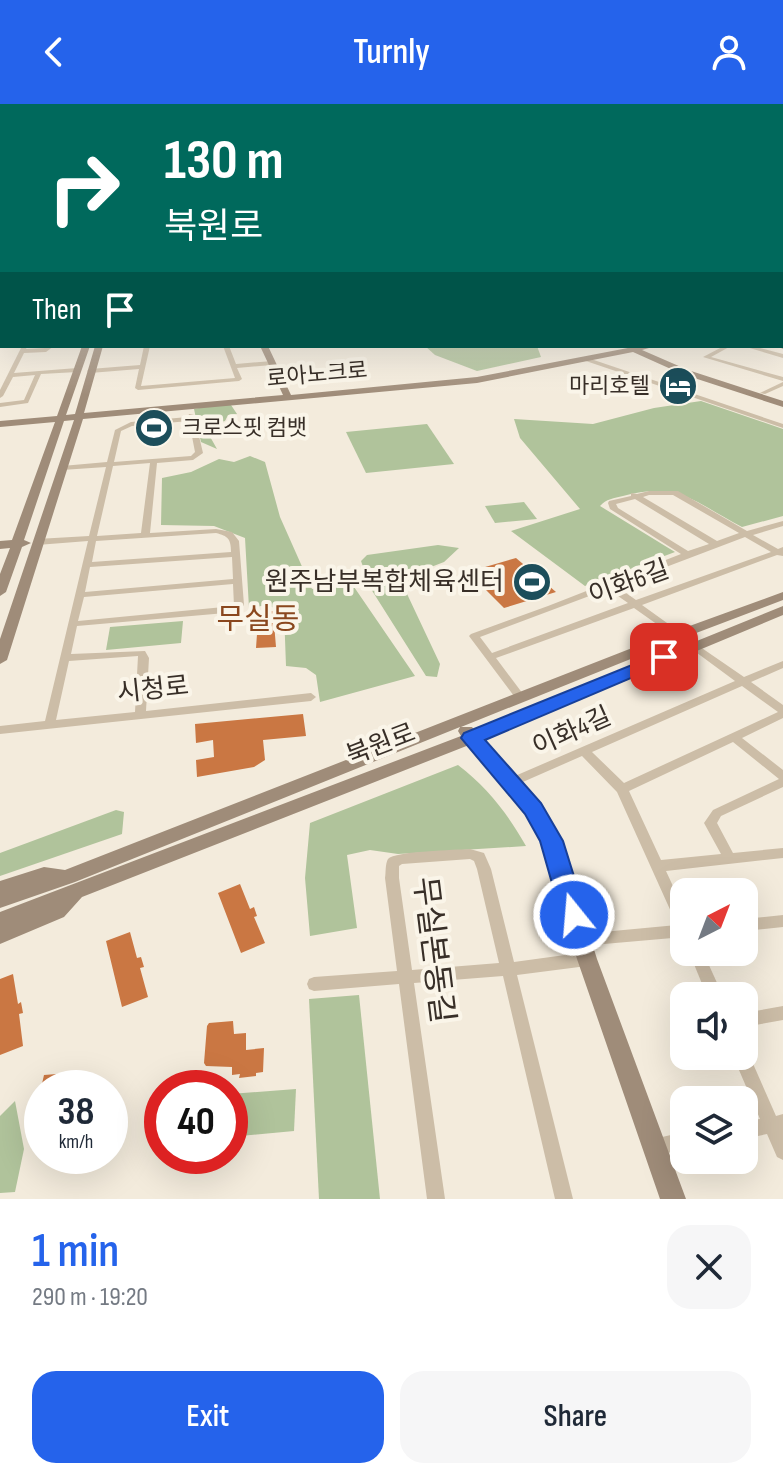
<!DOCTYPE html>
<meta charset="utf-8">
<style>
:root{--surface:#fff;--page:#f6f6f7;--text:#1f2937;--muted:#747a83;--accent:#2563eb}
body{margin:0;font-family:"Sofia Sans Condensed","Noto Sans KR",sans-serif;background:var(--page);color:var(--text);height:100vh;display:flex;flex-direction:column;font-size:30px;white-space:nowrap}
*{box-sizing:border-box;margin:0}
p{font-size:26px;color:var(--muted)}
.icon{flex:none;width:44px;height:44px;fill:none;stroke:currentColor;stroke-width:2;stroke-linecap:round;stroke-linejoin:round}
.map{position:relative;height:1095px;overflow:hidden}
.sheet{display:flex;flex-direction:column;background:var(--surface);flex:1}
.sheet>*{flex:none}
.guide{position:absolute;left:0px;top:0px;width:784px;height:244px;box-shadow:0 8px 32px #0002;background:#00695c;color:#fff;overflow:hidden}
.needle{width:52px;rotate:42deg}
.fabs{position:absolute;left:670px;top:774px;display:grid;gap:16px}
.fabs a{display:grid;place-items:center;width:88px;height:88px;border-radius:16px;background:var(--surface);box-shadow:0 8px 32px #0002;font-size:40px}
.speed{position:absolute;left:24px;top:966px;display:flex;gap:16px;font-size:40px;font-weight:700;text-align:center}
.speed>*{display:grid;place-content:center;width:104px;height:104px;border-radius:50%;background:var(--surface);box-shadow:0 8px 32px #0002;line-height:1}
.speed small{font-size:20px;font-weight:400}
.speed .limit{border:12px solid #d22;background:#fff;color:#111}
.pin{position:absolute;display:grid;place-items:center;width:68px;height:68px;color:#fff;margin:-34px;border-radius:16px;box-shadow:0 4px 12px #0006}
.me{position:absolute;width:88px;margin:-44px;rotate:343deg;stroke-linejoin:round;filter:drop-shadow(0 0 6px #0008)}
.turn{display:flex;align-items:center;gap:28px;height:168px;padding:0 32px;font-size:36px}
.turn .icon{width:104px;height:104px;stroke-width:2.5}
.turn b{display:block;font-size:56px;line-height:68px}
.then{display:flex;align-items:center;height:76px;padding:0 32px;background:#0003;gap:16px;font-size:30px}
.round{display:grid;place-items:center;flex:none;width:84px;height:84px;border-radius:24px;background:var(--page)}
.headline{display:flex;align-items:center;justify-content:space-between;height:136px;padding:0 32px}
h1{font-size:48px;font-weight:600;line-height:60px;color:var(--accent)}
.primary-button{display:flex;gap:16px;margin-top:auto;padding:16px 32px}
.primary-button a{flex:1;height:92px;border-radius:24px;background:var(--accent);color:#fff;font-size:32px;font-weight:600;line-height:92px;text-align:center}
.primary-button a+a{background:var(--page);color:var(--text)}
header{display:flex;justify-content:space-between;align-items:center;height:104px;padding:0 32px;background:var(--accent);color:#fff;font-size:36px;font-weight:600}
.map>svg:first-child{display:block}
.green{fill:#b0c39b}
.building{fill:#ca7743}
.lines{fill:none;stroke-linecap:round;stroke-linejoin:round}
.street{fill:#ccbda7;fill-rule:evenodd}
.secondary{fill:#9f8c79;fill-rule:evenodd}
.route{fill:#2563eb;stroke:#184099;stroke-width:2}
.labels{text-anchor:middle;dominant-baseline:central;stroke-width:8;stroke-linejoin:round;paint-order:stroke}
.far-street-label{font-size:22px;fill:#382f28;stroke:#faf5e9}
.far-poi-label{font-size:22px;fill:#382f28;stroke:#faf5e9;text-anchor:end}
.poi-label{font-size:26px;fill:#382f28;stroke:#faf5e9;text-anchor:end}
.street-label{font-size:26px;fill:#382f28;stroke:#faf5e9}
.quarter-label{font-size:30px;fill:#8a471e;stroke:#faf5e9}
.near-street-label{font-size:32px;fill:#382f28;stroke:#faf5e9}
</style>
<header><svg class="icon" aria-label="back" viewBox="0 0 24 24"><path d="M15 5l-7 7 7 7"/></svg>Turnly<svg class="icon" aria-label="person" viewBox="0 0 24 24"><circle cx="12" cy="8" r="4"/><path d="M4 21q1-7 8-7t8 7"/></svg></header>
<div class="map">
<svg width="783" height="1095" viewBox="0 0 783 1095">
<rect width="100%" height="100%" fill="#f3ebdc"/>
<!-- green -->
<g class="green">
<polygon points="425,242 537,242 541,253 477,267 435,251"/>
<path d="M701,297L783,325V412L742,423C696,399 678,377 623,392C614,394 606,395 600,402L675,448L585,482L511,427L580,405L520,334L514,315L593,320L654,304Z"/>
<polygon points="229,298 237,310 228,311 225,317 204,322 217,345 201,338 194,305"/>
<polygon points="427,320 454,360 366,369 346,328"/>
<polygon points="250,352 265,358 280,413 312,485 352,480 415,572 320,598 316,571 306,564 286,562 284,508 267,501 249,504 245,434 214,422 161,421 162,374 191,368 219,355 234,358"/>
<polygon points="524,398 537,415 495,419 485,402"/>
<polygon points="438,441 459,444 444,458 400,475 440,560 437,573 426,572 371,485 361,457 367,451"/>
<polygon points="183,517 181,539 106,546 110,523"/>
<path d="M458,661C488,684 507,709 526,742L398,750L370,746L347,751L357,824L310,832L305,774L310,719Z"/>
<polygon points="116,706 124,708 122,730 0,772 0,749"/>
<polygon points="359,891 380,1095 319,1095 309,895"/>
<polygon points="296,985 294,1027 230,1033 230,990"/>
<polygon points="15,997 24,1045 15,1088 0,1089 0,1012"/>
</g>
<!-- building -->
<g class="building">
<polygon points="516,454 556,488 504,504 468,468"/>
<polygon points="273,507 276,543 256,544 258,516 251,516 250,508"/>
<polygon points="303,610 306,632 263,636 265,656 254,663 197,673 196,656 214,653 213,636 196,639 195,620"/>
<polygon points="240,780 250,805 254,803 257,812 254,813 265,839 241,849 218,789"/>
<polygon points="130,828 137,854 141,853 144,863 140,864 148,893 122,903 106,837"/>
<polygon points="13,870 18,900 21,898 23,909 19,910 23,942 0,951 0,875"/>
<polygon points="233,917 234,930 246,929 246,946 264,944 263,968 256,969 256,972 239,974 240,970 232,971 232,963 206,962 204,959 207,922 209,919"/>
<polygon points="70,969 67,984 41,984 44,971"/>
</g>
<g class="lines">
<!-- street -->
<g class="street">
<rect x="782" y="155" width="1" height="2"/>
<rect x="782" y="168" width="1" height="2"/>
<polygon points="783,218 783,222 782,223 782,219"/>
<rect x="782" y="228" width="1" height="4"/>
<polygon points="22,242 28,242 26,245 45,244 48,242 54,242 46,248 24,249 14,269 77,264 80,266 77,268 41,270 28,299 0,303 0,299 24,296 35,271 13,273 3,292 0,294 0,286"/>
<polygon points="144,242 150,242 141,282 235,274 223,242 229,242 236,260 272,257 275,259 272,261 237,264 242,275 239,277 138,286 135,284 139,265 90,269 87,267 90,265 140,261"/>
<polygon points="724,242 731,242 711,253 783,273 783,277 703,253"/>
<polygon points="743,242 752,242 783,250 783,254"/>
<polygon points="585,253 783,320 783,324 583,256 582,255"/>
<polygon points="783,278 783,282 765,290 760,289"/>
<path d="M189,310L194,311L203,349L193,356L157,359L150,429L216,425L232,428L239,437L244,501L240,507L237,508L77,522L71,550L145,547L149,554L146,607L311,589L316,593L311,597L0,630V622L45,617L88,437L37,441L33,438L37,435L89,432L106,363L62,366L58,364L62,362L107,358L115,326L131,318L188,313ZM189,317L195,348L191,352L114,358L121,327L132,322ZM150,359L141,429L97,432L113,362ZM216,429C228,432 231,435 231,448L92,458L96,437ZM232,453L233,475L85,488L90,463ZM233,480L234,502L78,517L84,493ZM138,552L135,608L56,616L69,557Z"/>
<path d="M649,387H678L747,427L783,417V422L753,431L778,445L783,443V452L777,451L642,501L681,529L683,531L681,533H675L634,504L496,554L526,594L521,598L517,596L469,532L471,530L548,502L681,450L610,405L608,399L609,397L631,392V389L637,390ZM649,391H673L739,429L717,437L643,393ZM635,395L709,440L688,447L618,404L616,400ZM745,433L771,448L636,496L616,482ZM608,485L628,499L492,549L480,533Z"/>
<path d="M693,538L744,573L783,557V564L751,578L783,601V614L742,634L783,666V683L721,712L717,719L733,749L783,744V754L666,767L684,806V833L581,842L576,840L574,836L576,832L581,830L677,821L617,688L582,652L516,681L512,682L508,681L506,678L508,675L735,577L689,543L688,541L689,539ZM742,582L778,608L624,679L592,648ZM733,638L779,675L713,706L704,719L721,750L661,756L629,687Z"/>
<path d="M470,745L484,749L491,765L514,858L587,848L592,850L594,855L592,860L587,862L517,871L573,1095H555L503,872L414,879L445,1095H427L399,880L314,887L309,885L307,880L309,875L314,873L397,867L385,774C386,769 385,760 388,755C395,747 456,746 470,745ZM470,755L474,757L477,765L499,859L412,866L399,774V762L402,760Z"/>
<polygon points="783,811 783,823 744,827 744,815"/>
<polygon points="689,848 703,848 723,892 707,892"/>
<polygon points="783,902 783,916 744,923 744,909"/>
<polygon points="744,945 747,946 776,1012 783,1010 783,1056 777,1053 767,1030 744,1035 744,1017 760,1015 733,952 744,952"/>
<polygon points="684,1028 684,1046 655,1051 649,1048 646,1042 649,1036"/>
</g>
<!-- secondary -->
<g class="secondary">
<rect x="782" y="144" width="1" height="4"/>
<rect x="782" y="184" width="1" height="4"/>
<rect x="782" y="195" width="1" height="4"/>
<rect x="0" y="216" width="2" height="4"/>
<polygon points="782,240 783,240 783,245 777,242 782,242"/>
<polygon points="82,242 90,242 66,311 75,310 95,242 103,242 84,309 283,291 260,242 268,242 291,291 477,273 633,243 656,242 642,246 688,266 783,297 783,303 682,270 633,248 477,279 83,315 7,556 0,560 0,535 74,316 64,317 24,436 31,439 22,443 6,488 0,492 0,470 10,444 0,445 0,437 12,436 55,318 0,323 0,317 57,312"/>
<polygon points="783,488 783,496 683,534 461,623 472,623 475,627 783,502 783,511 483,636 539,700 560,737 597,855 686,1095 660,1095 577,855 542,737 527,710 469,641 82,793 64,813 0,840 0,808 461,632 458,627 460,623 75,778 0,804 0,777 44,763 65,766 673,528"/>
</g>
</g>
<!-- sky -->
<linearGradient id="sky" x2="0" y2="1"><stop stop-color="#7cafd2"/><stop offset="0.47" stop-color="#faf6ef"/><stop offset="1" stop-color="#faf6ef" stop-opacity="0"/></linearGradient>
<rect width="783" height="291" fill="url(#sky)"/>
<!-- route -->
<polygon class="route" points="664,548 671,549 674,553 671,557 485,636 541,699 563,737 586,811 583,819 574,822 565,819 561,811 540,737 525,710 461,634 464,629"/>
<!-- icons -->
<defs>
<symbol id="hotel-disc" viewBox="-11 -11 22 22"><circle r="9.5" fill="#1c4e5b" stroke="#faf5e9"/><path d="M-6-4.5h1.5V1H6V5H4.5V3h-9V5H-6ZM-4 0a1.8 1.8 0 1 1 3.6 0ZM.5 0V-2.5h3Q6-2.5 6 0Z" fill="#fff"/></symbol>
<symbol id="stadium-disc" viewBox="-11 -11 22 22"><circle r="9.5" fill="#1c4e5b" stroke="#faf5e9"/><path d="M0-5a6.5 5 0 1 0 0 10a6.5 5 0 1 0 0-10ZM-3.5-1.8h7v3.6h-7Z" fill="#fff"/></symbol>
</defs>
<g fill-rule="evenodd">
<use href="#hotel-disc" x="656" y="260" width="44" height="44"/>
<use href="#stadium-disc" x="132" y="302" width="44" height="44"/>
<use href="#stadium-disc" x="510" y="456" width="44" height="44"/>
</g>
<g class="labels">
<!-- far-street labels -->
<g class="far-street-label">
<text transform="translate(317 271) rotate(-5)">로아노크로</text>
</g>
<!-- far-poi labels -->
<g class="far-poi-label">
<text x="650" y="282">마리호텔</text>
<text x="182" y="324" text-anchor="start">크로스핏 컴뱃</text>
</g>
<!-- poi labels -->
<g class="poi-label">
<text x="504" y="478">원주남부복합체육센터</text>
</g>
<!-- street labels -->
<g class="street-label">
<text transform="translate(629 479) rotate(-20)">이화6길</text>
<text transform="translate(153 586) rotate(-6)">시청로</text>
<text transform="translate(572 628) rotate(-24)">이화4길</text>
<text transform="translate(381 641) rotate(-21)">북원로</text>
</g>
<!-- quarter labels -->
<g class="quarter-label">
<text x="258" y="516">무실동</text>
</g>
<!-- near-street labels -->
<g class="near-street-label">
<text transform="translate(433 846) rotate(83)">무실본동길</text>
</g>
</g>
</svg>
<div class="fabs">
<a><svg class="needle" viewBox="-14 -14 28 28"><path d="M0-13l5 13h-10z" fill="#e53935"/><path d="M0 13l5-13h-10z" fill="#747a83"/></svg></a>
<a><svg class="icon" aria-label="sound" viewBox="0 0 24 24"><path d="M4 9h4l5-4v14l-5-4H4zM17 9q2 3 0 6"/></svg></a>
<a><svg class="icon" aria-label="layers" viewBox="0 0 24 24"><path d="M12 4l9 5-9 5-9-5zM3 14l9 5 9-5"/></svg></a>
</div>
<div class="speed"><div>38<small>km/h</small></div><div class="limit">40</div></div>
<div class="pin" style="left:664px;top:553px;background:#d93025"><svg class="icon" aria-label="arrive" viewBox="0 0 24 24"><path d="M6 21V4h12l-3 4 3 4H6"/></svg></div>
<svg class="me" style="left:574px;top:811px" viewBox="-20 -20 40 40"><circle r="17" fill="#2563eb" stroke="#fff" stroke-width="3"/><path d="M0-11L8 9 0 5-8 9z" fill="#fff"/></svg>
<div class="guide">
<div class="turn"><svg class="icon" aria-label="right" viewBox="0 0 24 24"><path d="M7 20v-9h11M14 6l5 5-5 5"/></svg><div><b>130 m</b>북원로</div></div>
<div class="then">Then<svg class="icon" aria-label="arrive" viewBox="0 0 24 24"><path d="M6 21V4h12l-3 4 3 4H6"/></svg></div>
</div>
</div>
<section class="sheet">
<div class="headline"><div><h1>1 min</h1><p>290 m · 19:20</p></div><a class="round"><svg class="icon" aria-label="close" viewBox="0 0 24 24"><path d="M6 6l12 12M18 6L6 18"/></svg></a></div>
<div class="primary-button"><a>Exit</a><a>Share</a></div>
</section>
